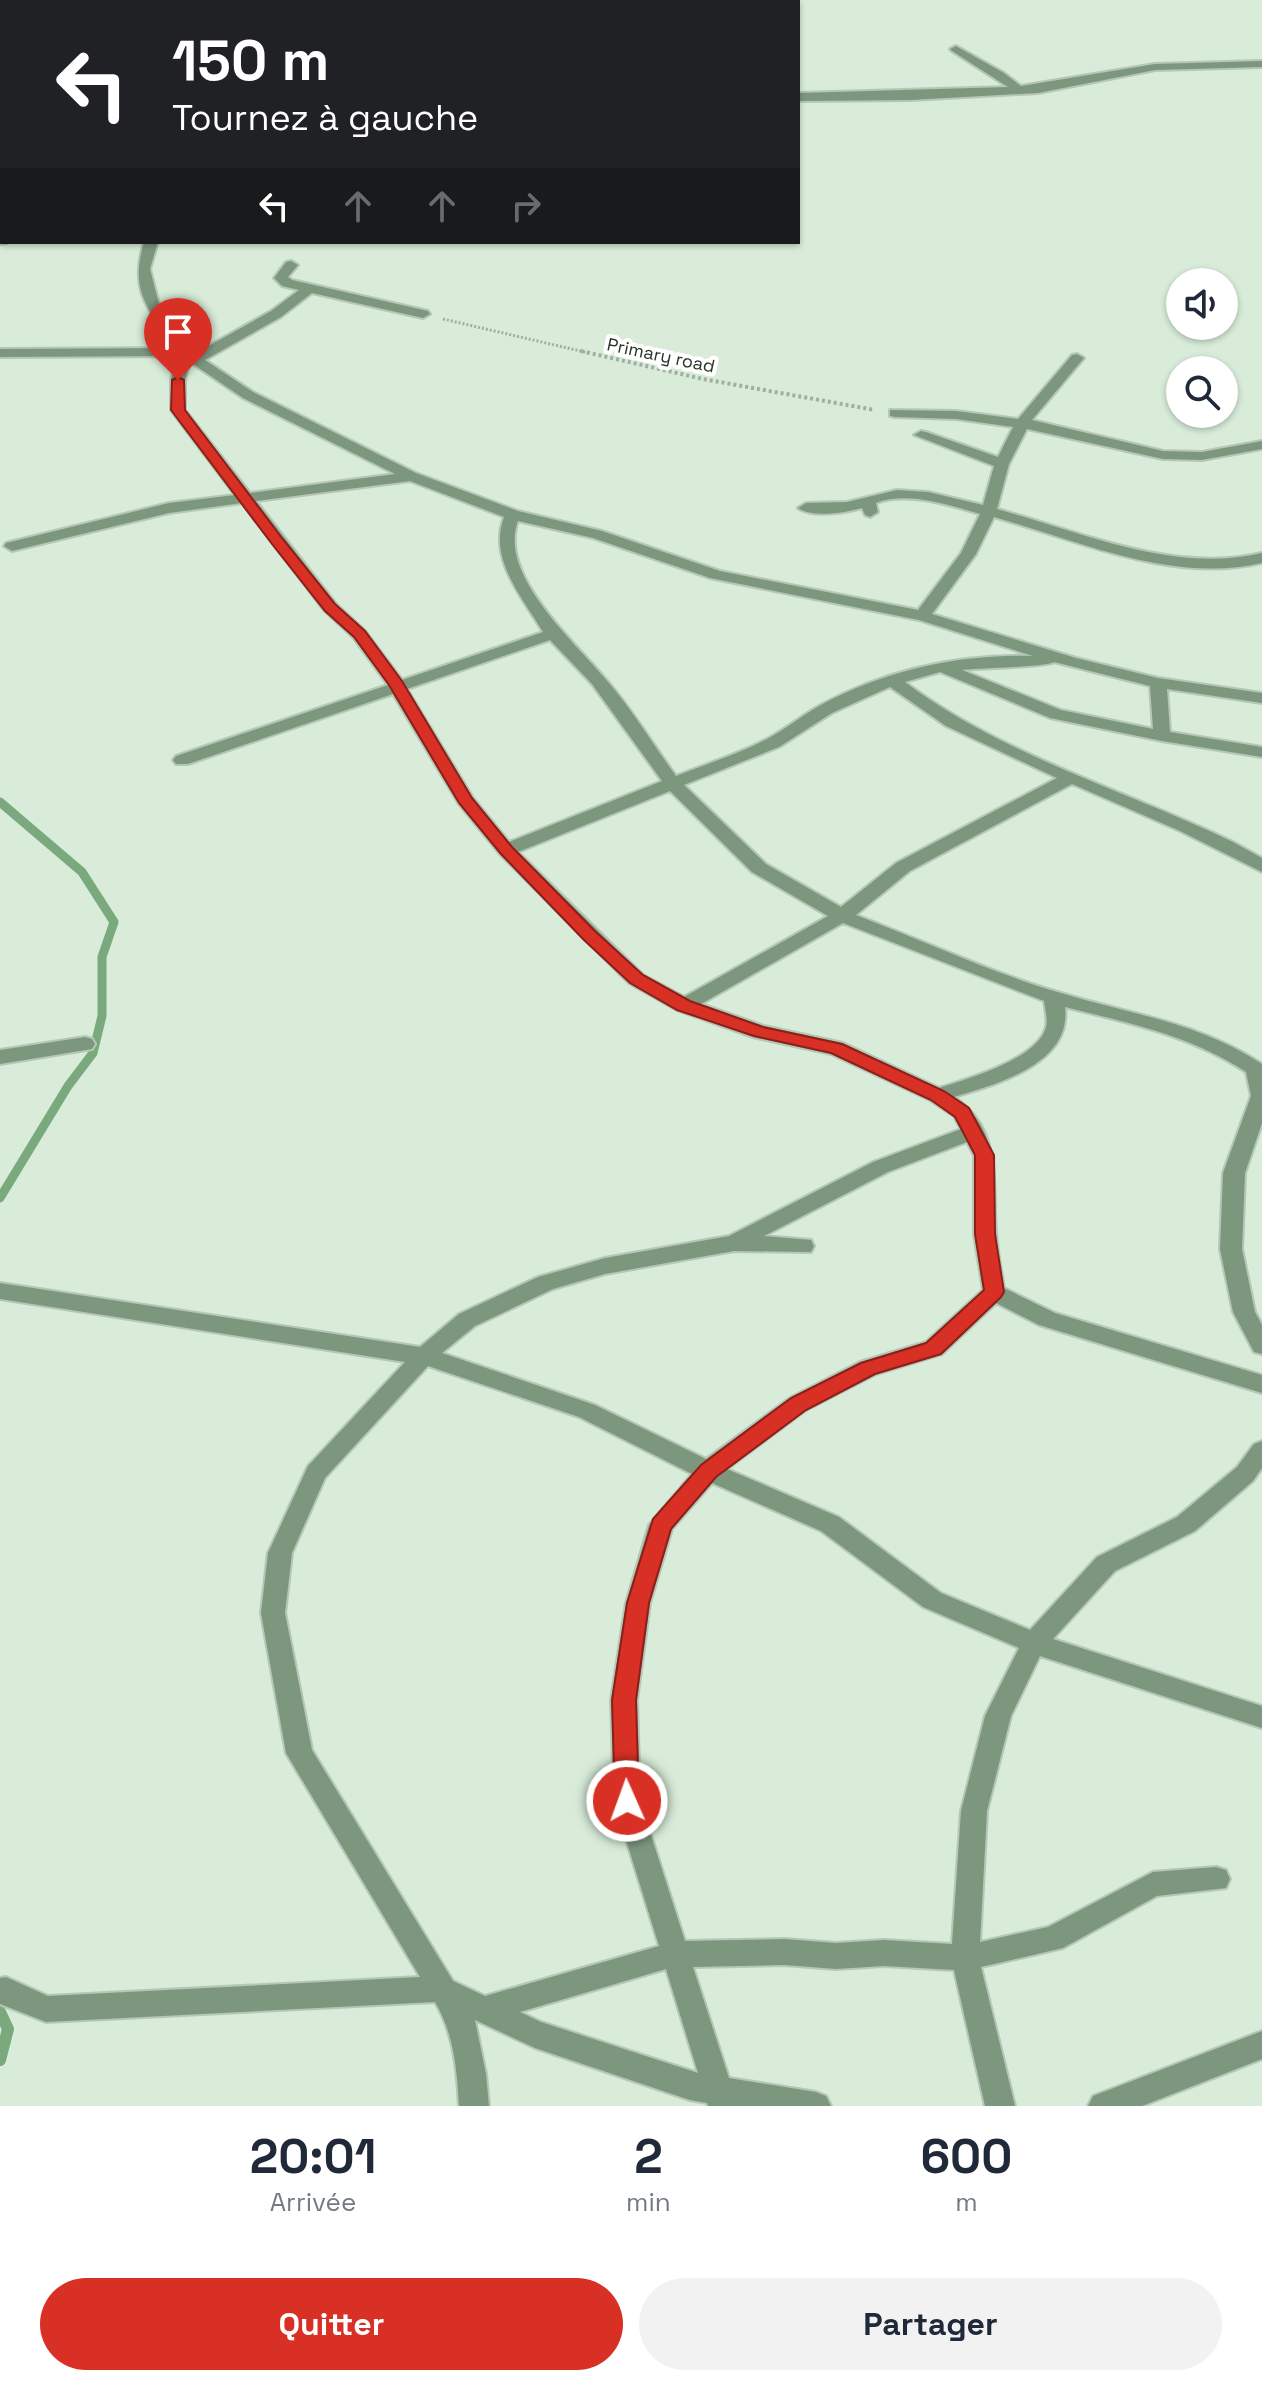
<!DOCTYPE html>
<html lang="fr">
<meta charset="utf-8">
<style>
:root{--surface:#fff;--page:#f2f2f3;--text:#1f2937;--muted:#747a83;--accent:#d93025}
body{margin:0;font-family:"Space Grotesk",sans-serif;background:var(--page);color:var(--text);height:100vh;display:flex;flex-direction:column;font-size:30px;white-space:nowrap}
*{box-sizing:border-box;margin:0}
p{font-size:26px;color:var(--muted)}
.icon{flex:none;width:44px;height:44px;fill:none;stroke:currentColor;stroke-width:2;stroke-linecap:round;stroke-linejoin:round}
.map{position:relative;height:2106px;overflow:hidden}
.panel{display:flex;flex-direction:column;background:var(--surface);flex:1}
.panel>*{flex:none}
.hud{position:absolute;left:0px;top:0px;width:800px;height:244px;box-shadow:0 2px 6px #0004;background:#202124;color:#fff;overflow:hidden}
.fabs{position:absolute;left:1166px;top:268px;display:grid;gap:16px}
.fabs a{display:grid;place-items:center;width:72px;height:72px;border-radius:50%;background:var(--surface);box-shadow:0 2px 6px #0004;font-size:40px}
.pin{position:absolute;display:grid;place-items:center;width:68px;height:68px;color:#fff;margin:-82px -34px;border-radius:50% 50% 50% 0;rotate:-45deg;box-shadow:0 0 8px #0007}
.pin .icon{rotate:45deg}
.me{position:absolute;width:88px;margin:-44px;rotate:358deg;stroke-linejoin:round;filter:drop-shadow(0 0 6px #0008)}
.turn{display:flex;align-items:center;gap:28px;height:168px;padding:0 40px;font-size:36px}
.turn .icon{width:104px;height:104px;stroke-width:2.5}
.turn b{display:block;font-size:56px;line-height:68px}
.lanes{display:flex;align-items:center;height:76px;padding:0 40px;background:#0003;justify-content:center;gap:40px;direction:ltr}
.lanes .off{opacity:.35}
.eta{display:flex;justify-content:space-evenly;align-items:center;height:136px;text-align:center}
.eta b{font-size:48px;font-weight:700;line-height:56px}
.button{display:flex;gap:16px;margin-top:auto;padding:16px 40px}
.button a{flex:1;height:92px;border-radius:48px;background:var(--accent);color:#fff;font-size:32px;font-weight:700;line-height:92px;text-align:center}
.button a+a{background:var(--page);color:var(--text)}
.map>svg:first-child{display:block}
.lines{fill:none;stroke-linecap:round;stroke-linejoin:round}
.stream-far1{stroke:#7aa97e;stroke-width:9}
.stream{stroke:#7aa97e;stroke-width:12}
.minor-casing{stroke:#b5c7b6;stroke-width:4}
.path-far1{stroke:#9fafa0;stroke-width:3;stroke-dasharray:2 2;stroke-linecap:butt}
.path{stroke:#9fafa0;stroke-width:4;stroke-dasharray:3 3;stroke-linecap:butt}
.minor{fill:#7d977f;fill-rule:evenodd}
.route{fill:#d93025;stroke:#8d1f18;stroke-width:2}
.labels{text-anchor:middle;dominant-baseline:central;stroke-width:8;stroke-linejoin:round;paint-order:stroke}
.far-street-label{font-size:18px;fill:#293129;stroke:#fff}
</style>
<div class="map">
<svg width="1262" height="2106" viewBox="0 0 1262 2106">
<rect width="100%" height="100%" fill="#d8ecd9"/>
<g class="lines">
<!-- stream-far1 -->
<polyline class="stream-far1" points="0,802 82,872 114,922 102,957 102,1016 93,1053 68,1086 0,1198"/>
<!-- stream -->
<polyline class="stream" points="0,2012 8,2029 0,2060"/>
<defs>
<g id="minor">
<polygon points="273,0 297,0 298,2 274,2"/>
<polygon points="956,46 1004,73 1021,86 1155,64 1262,61 1262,67 1155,70 1038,93 911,100 798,101 798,93 1008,87 952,51 950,49"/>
<rect x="0" y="53" width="2" height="6"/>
<rect x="0" y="192" width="2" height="8"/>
<polygon points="0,236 2,242 7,243 0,244"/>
<path d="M144,242H158L150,269L159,304L196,353L271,311L299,290L282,286L274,278L286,262L291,261L298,265L288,277L292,280L428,311L430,314L423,318L312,293L281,317L205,360L253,392L416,473L518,511L602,531L720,571L918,610L961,553L980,514C949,505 907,491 876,503L878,512L870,517L865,515L862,508C845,513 812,518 798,508L806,503L847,502L897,490L928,492L983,505L994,466L914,435L921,431L926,432L998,457L1013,427L956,419L895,417L890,416V410L956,411L1018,419L1072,355L1077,354L1084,358L1032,420L1163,451L1202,452L1262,441V449L1202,460L1163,459L1027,429L1009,464L997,509C1082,532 1174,574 1262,553V563C1173,584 1079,541 994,517L976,554L932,614L1076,658L1158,678L1262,693V703L1167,689L1170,732L1262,747V757L1162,741L1050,718L940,672L905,682C1002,755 1122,789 1231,841L1262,858V872L1180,831L1072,784L910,871L856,915C924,941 992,973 1061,993C1133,1015 1198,1022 1262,1064V1123L1245,1173L1242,1249L1255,1312L1262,1325V1354L1254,1352L1233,1312L1220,1249L1223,1173L1251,1096L1246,1072C1190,1035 1128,1023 1065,1007C1072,1064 997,1084 954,1097C1003,1130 992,1181 996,1232C997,1251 1001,1269 1004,1288L1055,1313L1262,1375V1393L1039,1325L996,1303L942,1354L876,1374L806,1410L727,1469L839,1517L941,1593L1030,1630L1097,1557L1177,1517L1237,1467L1254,1444L1262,1441V1468L1253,1481L1195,1531L1115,1571L1053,1639L1262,1706V1728L1040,1656L1011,1716L987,1811L980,1942L1048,1927L1153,1872L1216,1867L1226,1870L1230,1879L1226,1888L1157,1896L1063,1948L981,1967L1015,2106H985L954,1970L884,1966L836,1969L784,1965L693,1967L729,2078L816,2092L826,2096L831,2106H708L707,2103L690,2100L535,2048L475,2020L486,2074L489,2106H459C457,2070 454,2034 435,2002L46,2022L0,2004V1978L6,1977L48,1996L420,1977L286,1753L261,1613L268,1553L308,1466L405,1362L0,1299V1283L420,1347L459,1314L538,1277L605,1258L729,1236L873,1162L961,1129L954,1116L930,1100L831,1054L753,1037L677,1010L629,983L500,854L459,804L393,694L188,764H176L173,760L176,756L388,685L353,637L324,610L242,503L169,513L12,551L4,546L6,543L169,503L235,495L171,410V380L177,356L0,357V349L175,348C148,308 129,292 144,242ZM190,362L243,398L395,474L250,493L185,410V380ZM410,481L504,517C488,559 522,597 543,632L402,680L365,631L336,604L256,501ZM518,521L593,538L710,578L919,620L1033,656C959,654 885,670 819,706C801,716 786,729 767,739C739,754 706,764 676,776C652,743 630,706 603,676C572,639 498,574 518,521ZM550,640L592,684L662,781L509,842L473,798L407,689ZM1054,662L1150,686L1153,729L1061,710L962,670C979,668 1047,667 1054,662ZM890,687L946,726L1057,778L896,863L841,907L766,864L684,785L779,747L832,713ZM670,791L752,872L828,916L684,997L643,975L518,852ZM843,923L1044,1001C1045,1009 1048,1019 1046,1027C1038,1059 967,1079 939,1088L843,1043L764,1026L701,1004ZM967,1142L974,1155V1234L983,1290L926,1342L860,1362L790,1398L706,1459L595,1405L442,1353L475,1326L553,1289L605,1274L734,1251L811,1252L814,1246L811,1240L764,1236L888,1172ZM428,1366L579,1417L692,1474L649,1525L626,1603L611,1700L614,1801L659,1946L485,1996L453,1981L312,1750L285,1613L292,1553L325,1478ZM712,1483L821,1531L923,1607L1019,1648L985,1716L961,1811L952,1944L884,1940L836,1943L784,1939L685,1941L640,1801L637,1700L650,1603L672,1529ZM666,1969L698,2073L541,2022L520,2012Z"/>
<polygon points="85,1037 92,1039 95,1044 92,1049 0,1064 0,1050"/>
<polygon points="1262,2031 1262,2059 1142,2106 1088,2106 1093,2096"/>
</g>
</defs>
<!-- minor casing -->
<use href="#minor" class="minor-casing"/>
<!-- path-far1 -->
<polyline class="path-far1" points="443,319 589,353"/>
<!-- path -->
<polyline class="path" points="581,351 703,379 875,410"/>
<!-- minor -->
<use href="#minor" class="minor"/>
</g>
<!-- route -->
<polygon class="route" points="178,377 184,380 185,410 282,538 335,604 365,631 402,681 472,798 512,847 596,932 643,975 690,1001 763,1027 842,1044 944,1091 969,1108 994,1155 995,1234 1004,1292 1001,1297 941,1354 875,1374 806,1410 716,1477 671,1529 649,1603 636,1700 639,1801 636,1809 627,1812 618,1809 615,1801 612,1700 627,1603 653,1519 701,1465 791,1398 861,1363 926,1343 984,1290 975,1234 975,1155 955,1117 931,1100 831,1053 754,1036 677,1010 630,983 584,940 501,854 459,803 389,685 354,637 325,611 272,544 171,410 172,380"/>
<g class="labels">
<!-- far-street labels -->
<g class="far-street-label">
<text transform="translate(661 355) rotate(12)">Primary road</text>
</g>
</g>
</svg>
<div class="fabs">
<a><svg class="icon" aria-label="sound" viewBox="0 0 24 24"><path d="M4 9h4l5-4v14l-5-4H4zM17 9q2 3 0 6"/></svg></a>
<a><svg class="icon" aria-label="search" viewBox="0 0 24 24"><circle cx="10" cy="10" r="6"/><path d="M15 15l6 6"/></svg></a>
</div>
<div class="pin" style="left:178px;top:380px;background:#d93025"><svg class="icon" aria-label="arrive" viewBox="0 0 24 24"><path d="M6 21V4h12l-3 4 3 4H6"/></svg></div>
<svg class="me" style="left:627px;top:1801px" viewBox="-20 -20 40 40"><circle r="17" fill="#d93025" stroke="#fff" stroke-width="3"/><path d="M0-11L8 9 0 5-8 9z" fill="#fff"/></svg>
<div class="hud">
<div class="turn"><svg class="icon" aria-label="left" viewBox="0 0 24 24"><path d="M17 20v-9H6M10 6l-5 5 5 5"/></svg><div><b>150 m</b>Tournez à gauche</div></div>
<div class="lanes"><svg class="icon" aria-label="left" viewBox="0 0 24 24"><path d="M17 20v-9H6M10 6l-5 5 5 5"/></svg><svg class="icon off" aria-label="ahead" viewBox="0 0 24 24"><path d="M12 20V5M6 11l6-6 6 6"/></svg><svg class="icon off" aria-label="ahead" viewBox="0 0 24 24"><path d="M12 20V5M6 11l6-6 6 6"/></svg><svg class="icon off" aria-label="right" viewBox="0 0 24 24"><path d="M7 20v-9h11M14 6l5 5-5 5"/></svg></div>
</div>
</div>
<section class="panel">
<div class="eta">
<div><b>20:01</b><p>Arrivée</p></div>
<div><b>2</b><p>min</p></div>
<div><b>600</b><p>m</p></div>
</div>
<div class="button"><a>Quitter</a><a>Partager</a></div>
</section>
